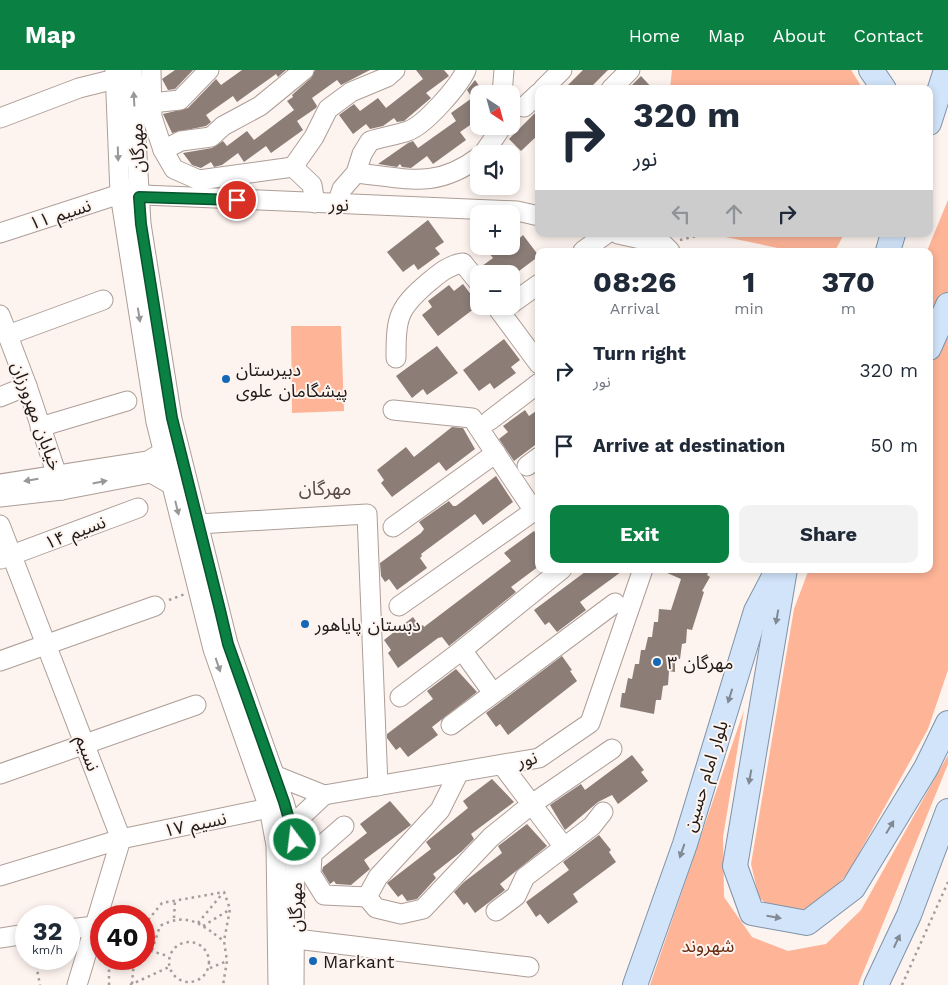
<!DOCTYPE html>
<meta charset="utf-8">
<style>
:root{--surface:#fff;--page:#f2f2f3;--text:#1f2937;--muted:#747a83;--accent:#0b8043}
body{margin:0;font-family:"Work Sans","Noto Sans Arabic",sans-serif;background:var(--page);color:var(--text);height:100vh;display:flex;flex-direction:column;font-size:19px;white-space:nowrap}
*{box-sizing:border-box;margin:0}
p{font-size:16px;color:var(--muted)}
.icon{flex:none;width:28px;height:28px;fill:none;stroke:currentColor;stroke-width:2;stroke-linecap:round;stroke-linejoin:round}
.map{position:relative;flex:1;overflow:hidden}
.details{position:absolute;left:535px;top:178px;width:398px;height:325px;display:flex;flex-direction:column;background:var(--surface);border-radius:10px;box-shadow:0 2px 8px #0003}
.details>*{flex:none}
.hud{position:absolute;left:535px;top:15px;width:398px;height:152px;border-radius:10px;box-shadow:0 2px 8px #0003;background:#fff;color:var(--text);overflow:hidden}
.needle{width:32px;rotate:144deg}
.fabs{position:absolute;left:470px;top:15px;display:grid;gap:10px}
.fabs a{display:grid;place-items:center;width:50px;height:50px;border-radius:10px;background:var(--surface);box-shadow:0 2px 8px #0003;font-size:25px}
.speed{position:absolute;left:15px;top:835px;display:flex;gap:10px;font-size:25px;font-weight:700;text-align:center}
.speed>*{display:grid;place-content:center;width:65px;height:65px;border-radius:50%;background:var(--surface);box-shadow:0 2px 8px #0003;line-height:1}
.speed small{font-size:12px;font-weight:400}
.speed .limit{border:8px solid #d22;background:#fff;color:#111}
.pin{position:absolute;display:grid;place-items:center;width:42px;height:42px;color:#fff;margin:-21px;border:2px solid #fff;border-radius:50%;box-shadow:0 1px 5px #0007}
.me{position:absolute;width:55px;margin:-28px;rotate:345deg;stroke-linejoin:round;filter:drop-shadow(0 0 4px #0008)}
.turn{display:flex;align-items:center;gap:18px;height:105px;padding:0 15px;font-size:22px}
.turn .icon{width:65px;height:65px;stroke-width:2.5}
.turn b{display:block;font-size:35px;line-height:42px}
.lanes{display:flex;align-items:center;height:48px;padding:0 15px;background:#0003;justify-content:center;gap:25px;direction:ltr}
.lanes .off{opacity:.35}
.eta{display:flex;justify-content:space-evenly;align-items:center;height:85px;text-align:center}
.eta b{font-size:30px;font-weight:700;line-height:35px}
.action{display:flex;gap:10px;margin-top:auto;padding:10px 15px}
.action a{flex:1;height:58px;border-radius:10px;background:var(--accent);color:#fff;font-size:20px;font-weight:700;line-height:58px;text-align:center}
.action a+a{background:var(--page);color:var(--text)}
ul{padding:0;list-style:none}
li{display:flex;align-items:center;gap:15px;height:75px;padding:0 15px}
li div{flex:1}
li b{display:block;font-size:19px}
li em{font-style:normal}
header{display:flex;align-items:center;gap:30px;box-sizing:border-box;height:70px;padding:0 25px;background:var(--accent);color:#fff}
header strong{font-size:24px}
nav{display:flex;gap:28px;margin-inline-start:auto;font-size:18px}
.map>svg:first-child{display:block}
.green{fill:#fdb497}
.building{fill:#8c7d77}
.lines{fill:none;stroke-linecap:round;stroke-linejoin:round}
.minor-casing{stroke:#ad9e97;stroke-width:21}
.major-casing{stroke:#7f92a7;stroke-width:26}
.path{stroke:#a59d99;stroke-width:2.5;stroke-dasharray:2.5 4;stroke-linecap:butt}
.minor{stroke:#fff;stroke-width:19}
.major{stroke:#d1e4f9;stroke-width:24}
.oneway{fill:#9a9897}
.oneway2{fill:#818993}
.route-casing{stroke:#07532c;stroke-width:12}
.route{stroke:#0b8043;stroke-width:9}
.poi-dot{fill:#1568b7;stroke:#fdf3ef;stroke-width:2}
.labels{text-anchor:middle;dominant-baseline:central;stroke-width:4;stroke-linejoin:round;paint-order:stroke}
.street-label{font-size:18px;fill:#1f1a17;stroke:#fdf3ef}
.poi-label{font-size:18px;fill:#1f1a17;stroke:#fdf3ef;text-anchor:start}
.park-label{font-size:18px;fill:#692d11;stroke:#fdf3ef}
.neighbourhood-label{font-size:19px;fill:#594b46;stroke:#fdf3ef}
</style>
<header>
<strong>Map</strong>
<nav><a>Home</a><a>Map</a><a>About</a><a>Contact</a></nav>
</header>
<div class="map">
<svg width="948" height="915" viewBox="0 0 948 915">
<rect width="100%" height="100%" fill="#fdf3ef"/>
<!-- green -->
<g class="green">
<polygon points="672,0 851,0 863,19 670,19"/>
<polygon points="948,130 948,600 928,659 848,803 821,833 784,846 759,828 751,794 794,539 809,499 929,499 929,181 927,181"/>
<polygon points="711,164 844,164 835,181 792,181"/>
<polygon points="291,256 341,256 344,341 292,343"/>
<polygon points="744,640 723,767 724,827 752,867 788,881 826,874 861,840 948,685 948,694 858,915 650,915"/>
</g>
<!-- building -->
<g class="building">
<polygon points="175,0 193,0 175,19 168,20 162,9"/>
<polygon points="242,0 286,0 278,7 276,4 237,32 233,26 206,45 211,52 206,56 172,63 163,44 188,38 216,9 221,15"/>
<polygon points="315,0 370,0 341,15 337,10 312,28 317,36 316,38 297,51 303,60 271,83 266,76 244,92 238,83 222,95 214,97 211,92 201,98 192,95 183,83 212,78 223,71 227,76 247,61 254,70 294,40 287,31 293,27 292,25 311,8"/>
<polygon points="416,0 444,0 449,6 426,23 431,28 404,51 397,52 394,48 383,56 370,59 366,54 353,64 339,45 354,34 360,41 378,28 386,38 423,9"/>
<polygon points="583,0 608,0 589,19 564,19"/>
<polygon points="641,6 653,19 628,19"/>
<polygon points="475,10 485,24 479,24 479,49 460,62 466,70 433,94 427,86 411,98 402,97 400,94 397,97 378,94 408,73 413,71 418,78 456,51 451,43 472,28 467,20"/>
<polygon points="539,39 539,64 521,81 509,69"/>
<polygon points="428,150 444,172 435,178 440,184 418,200 414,194 403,202 387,182"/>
<polygon points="523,165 539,186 515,204 488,204 482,196 493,188 488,182 496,176 511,176"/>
<polygon points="463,214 479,235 438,266 422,245 432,237 428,231 449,215 454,221"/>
<polygon points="504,269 520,290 511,297 516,303 494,319 490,313 479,321 463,300"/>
<polygon points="437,276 458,303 427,325 423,319 412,328 396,306"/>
<polygon points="539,339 539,372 514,391 499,369 508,362 503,356 525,340 529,346"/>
<polygon points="452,357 463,358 475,379 446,401 439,392 392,427 381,413 384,410 377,400 406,377 414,387"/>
<polygon points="496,406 513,432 483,455 475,444 421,484 422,486 420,488 427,498 397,520 389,509 385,512 381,506 380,493 421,463 424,459 419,452 449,431 453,436 456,436"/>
<polygon points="534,461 539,467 539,496 511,517 516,522 449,576 442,567 438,568 398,598 388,583 391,580 384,570 413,547 420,557 423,555 424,557 511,491 504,483"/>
<polygon points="589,499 625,499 580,532 586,540 557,562 549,552 545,555 534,540"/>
<polygon points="658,499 710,499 707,505 710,507 702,521 704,522 692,560 687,559 686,573 682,574 680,589 675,589 675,602 669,601 668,615 663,616 661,630 656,630 654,644 620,637 622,623 625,623 628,608 632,609 635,594 639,594 641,580 645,580 648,567 652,567 654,552 658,552 659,539 671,540 681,509"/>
<polygon points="562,586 572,600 570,601 577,611 508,665 500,654 496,657 486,643"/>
<polygon points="456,599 477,622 432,657 438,665 408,687 400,677 396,680 387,668 387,664 433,629 427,621"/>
<polygon points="632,685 644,700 641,702 648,711 618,734 612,725 598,732 565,760 550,735 581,714 585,720"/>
<polygon points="492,709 514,732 471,764 474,769 461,782 433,804 436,808 417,829 407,831 402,824 398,827 387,813 431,779 426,772 468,738 463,731"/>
<polygon points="390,731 411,755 364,790 370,799 351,815 336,814 334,811 330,814 322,801 323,797 367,763 360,754"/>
<polygon points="527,754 547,776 500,814 505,820 475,843 467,832 464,835 454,822 464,812 502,783 498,776"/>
<polygon points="599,765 611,780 609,782 616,792 573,824 578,832 548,854 540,844 536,847 526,832 569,800 563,792"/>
</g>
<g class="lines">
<defs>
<g id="minor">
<polyline points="115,0 120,124 156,352 213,579 269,738 276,775 278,915"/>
<polyline points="132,0 141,154 172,349 228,574 284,732 295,770 294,915"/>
<polyline points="151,0 152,47 163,80 174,99 199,110 293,97 312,115 315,133"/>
<polyline points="543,19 562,0"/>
<polyline points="611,19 630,0"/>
<polyline points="502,24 504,0"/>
<polyline points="151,33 180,30 209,0"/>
<polyline points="524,37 539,23"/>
<polyline points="0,48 79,18 115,9"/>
<polyline points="163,80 181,71 211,67 223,56 260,36 304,0"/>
<polyline points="483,84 499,61 499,56"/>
<polyline points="293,97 314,67 328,39 351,22 387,7 395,0"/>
<path d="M356,103C406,108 435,120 479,87"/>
<path d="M337,134L342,119L356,103L362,84L370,71C383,67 396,65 408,61C425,55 459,16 466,0"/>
<polyline points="0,163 120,124 517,141 539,146"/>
<polyline points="618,164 663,174 670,181"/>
<polyline points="583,181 606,164"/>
<polyline points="511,234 539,214"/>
<polyline points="496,236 539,294"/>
<polyline points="0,245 27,316 62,420"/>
<polyline points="8,265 103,230"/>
<path d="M396,288C396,246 398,238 430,211C441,202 449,195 463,193L479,213"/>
<polyline points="0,327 27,316"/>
<polyline points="393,340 472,348 534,441"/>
<polyline points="489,351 539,313"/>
<polyline points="40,357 127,331"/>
<polyline points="527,396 539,387"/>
<polyline points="0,414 148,391 163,382"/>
<polyline points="0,427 62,420 151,403 172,415"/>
<polyline points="198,454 367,444 378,716"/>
<polyline points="0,455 121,769 77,915"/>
<polyline points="393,457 496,383"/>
<polyline points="1,489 138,438"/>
<polyline points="399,536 534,441 539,443"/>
<polyline points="462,580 493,623"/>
<polyline points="0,591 155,536"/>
<polyline points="400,627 462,580 562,499"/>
<polyline points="451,655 615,533"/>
<polyline points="502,695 564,777"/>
<polyline points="0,704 196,635"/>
<polyline points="274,705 324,725 291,756"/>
<polyline points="324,725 539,688 590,653 643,499"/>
<polyline points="344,756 312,784 311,804 324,825 367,827"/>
<polyline points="0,806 121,769 269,738"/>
<polyline points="367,827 376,838 401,844 423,839 491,767 532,734 612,679"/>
<polyline points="367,827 378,807 440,740 459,702"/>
<polyline points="496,841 516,826 525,807 592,756 603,742"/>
<polyline points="69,859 95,856"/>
<polyline points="0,868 26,864"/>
<polyline points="296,869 529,897"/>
</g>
<g id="major">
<polyline points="871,0 884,19"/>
<polyline points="929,53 946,0"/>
<polyline points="888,181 893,164"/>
<polyline points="929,278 948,235"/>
<polyline points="785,499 735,796 752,843 807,853 853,818 926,698 948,653"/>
<polyline points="635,915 685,774 756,541 778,499"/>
<polyline points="876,915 909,845 948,741"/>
</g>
</defs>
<!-- minor casing -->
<use href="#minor" class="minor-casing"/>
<!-- major casing -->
<use href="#major" class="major-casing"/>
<!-- path -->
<g class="path">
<polyline points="680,170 705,164"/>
<polyline points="169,530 185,524"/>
<polyline points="174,848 175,831"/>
<polyline points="198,853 223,823"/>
<polyline points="144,855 162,833 224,822 230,839 224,871"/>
<polyline points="203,856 229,840"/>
<circle cx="189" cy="892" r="20"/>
<polyline points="144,879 168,886"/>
<path d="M152,880L160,856C188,841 202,855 224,871L227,891L223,915"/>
<polyline points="35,889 40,915"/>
<polyline points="210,898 227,891"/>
<polyline points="132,914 134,889"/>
<polyline points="109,915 109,889"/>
<polyline points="130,915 169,897"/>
<polyline points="902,915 948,812"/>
</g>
<!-- minor -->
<use href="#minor" class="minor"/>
<!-- major -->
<use href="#major" class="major"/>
</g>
<!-- one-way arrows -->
<defs><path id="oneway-solid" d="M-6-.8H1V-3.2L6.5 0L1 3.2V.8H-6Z" transform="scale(1.25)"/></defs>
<g class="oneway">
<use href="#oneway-solid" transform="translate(134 29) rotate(-93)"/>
<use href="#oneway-solid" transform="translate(118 84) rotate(88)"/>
<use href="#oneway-solid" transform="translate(139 245) rotate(81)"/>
<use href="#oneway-solid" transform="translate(31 410) rotate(171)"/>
<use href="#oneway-solid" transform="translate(100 412) rotate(-11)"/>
<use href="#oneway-solid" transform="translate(177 438) rotate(76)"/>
<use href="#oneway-solid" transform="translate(218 595) rotate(71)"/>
</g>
<g class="oneway2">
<use href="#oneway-solid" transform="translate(777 547) rotate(100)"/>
<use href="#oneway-solid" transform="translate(730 626) rotate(107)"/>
<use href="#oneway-solid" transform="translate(750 707) rotate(100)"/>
<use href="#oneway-solid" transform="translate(890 757) rotate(-59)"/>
<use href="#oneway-solid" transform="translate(682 781) rotate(109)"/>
<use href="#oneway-solid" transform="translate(774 847) rotate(10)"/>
<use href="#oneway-solid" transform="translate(897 871) rotate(-65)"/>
</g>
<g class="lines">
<defs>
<polyline id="route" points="237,130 139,127 141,154 172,348 220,540 228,574 284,732 295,770"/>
</defs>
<!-- route casing -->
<use href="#route" class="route-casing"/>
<!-- route -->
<use href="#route" class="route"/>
</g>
<!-- markers -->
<g class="poi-dot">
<circle cx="226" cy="309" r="5"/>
<circle cx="305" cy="554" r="5"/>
<circle cx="657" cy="592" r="5"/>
<circle cx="313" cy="891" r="5"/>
</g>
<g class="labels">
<!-- street labels -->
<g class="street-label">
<text transform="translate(137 78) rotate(-93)">مهرگان</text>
<text transform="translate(339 134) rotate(2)">نور</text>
<text transform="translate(60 144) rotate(-18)">نسیم ۱۱</text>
<text transform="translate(37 346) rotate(70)">خیابان مهرورزان</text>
<text transform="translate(75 462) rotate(-21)">نسیم ۱۴</text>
<text transform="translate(88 683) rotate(69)">نسیم</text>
<text transform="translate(527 689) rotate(-15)">نور</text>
<text transform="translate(705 706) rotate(-73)">بلوار امام حسین</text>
<text transform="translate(195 754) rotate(-12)">نسیم ۱۷</text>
<text transform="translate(295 837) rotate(-90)">مهرگان</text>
</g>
<!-- poi labels -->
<g class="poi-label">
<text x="236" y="299">دبیرستان<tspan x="236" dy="21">پیشگامان علوی</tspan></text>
<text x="315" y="554">دبستان پایاهور</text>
<text x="667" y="592">مهرگان ۳</text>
<text x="323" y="891">Markant</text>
</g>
<!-- park labels -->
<g class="park-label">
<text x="708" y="875">شهروند</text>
</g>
<!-- neighbourhood labels -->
<g class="neighbourhood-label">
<text x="325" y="418">مهرگان</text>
</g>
</g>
</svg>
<div class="fabs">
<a><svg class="needle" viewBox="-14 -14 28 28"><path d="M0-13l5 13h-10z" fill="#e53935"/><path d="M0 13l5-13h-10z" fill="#747a83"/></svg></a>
<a><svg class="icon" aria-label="sound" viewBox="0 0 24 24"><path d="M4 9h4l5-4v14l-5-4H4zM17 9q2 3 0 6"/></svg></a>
<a>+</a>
<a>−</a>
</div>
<div class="speed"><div>32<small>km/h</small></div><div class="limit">40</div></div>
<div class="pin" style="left:237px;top:130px;background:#d93025"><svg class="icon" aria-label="arrive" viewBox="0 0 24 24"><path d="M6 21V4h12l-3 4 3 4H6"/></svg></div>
<svg class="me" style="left:295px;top:770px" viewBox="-20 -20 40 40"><circle r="17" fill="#0b8043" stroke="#fff" stroke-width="3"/><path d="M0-11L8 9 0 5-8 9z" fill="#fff"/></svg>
<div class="hud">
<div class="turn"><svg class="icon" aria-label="right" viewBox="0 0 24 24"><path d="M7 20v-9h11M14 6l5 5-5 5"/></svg><div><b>320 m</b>نور</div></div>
<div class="lanes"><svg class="icon off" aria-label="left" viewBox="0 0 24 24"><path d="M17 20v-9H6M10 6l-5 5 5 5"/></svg><svg class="icon off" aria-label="ahead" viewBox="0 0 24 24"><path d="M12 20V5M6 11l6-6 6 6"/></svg><svg class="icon" aria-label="right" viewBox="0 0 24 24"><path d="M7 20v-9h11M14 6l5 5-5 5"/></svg></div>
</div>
<section class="details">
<div class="eta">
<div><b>08:26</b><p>Arrival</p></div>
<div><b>1</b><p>min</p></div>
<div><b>370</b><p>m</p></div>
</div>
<ul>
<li><svg class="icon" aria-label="right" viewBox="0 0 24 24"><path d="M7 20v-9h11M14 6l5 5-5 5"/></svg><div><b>Turn right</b><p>نور</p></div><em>320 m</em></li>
<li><svg class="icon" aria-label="arrive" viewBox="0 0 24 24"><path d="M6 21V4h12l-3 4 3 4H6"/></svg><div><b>Arrive at destination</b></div><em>50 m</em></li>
</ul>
<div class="action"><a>Exit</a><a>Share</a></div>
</section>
</div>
